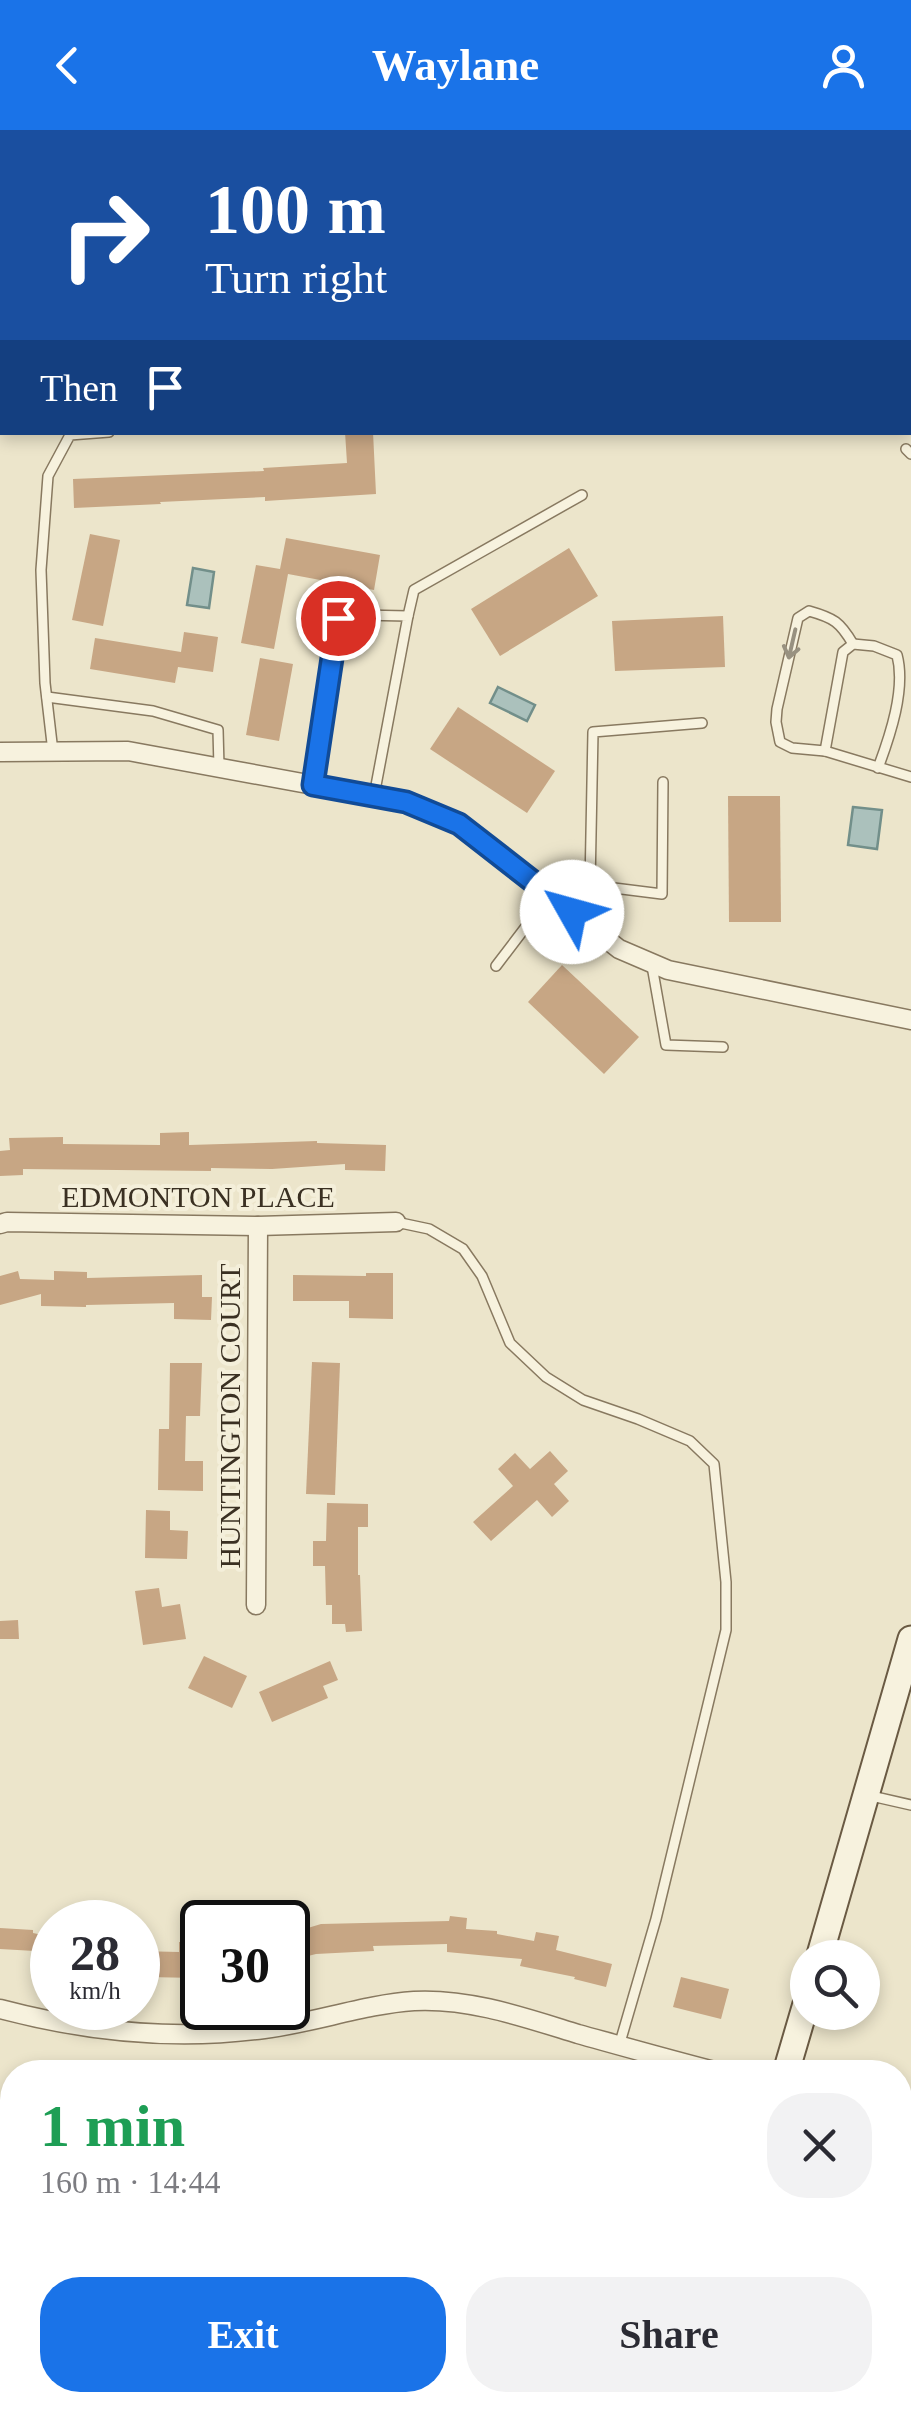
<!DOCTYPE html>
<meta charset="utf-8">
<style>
:root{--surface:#fff;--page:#f2f2f3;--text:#2b2b33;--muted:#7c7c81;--accent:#1a73e8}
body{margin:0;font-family:Georgia,serif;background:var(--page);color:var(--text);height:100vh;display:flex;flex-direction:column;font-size:38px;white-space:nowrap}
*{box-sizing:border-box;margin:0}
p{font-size:32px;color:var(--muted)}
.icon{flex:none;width:55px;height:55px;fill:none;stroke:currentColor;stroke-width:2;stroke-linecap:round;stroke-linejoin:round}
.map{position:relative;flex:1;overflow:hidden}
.sheet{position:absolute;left:0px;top:1930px;width:912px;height:352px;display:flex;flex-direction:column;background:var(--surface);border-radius:40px 40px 0 0;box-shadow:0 5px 15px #0003}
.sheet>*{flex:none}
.guide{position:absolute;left:0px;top:0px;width:912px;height:305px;box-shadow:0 5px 15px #0003;background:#1a4fa0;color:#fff;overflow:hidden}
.fabs{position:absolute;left:790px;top:1810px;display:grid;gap:20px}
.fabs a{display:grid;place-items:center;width:90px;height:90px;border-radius:50%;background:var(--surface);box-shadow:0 5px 15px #0003;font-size:50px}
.speed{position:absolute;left:30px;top:1770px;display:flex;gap:20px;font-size:50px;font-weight:700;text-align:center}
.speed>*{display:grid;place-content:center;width:130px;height:130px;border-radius:50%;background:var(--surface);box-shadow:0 5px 15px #0003;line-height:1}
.speed small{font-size:25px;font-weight:400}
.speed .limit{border:5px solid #111;border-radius:15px;background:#fff;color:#111}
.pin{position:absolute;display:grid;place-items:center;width:85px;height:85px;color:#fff;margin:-42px;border:5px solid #fff;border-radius:50%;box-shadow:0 2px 10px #0007}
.me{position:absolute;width:110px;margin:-55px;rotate:308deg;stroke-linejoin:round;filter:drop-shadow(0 0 8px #0008)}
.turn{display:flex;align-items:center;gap:35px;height:210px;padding:0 40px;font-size:45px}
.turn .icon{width:130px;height:130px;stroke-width:2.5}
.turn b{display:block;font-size:70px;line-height:85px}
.then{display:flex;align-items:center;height:95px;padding:0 40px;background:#0003;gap:20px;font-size:38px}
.round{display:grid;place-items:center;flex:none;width:105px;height:105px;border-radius:40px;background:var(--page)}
.summary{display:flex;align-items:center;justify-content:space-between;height:170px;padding:0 40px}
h1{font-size:60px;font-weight:700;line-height:75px;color:#1e9e55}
.button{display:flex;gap:20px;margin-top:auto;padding:20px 40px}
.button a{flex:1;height:115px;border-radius:40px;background:var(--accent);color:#fff;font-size:40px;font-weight:700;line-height:115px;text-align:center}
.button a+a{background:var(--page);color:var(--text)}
header{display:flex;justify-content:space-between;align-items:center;height:130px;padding:0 40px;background:var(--accent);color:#fff;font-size:45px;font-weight:700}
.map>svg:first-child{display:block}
.water{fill:#abc1bc;stroke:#728f8a;stroke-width:2.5}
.building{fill:#c7a684}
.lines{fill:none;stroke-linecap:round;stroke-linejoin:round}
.service-casing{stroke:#887960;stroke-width:12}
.minor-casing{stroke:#887960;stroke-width:21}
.tertiary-casing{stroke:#887960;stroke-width:26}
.secondary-casing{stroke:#6a5a43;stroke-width:29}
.service{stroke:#f7f2de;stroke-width:9}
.minor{stroke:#f7f2de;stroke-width:18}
.tertiary{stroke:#f7f2de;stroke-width:22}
.secondary{stroke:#f7f2de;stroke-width:25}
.oneway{stroke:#989180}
.route-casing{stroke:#114b97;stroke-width:25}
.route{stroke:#1a73e8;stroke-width:18}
.labels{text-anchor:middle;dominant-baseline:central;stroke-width:8;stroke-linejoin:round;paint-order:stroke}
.street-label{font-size:30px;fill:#3a3022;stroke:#f4efda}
</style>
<header><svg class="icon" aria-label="back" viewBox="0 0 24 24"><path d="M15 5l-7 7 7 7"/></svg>Waylane<svg class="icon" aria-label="person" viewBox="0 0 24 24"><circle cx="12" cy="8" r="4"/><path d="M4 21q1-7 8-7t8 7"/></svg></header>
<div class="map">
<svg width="911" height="2282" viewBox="0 0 911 2282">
<rect width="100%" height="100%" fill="#ece5cb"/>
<!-- water -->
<g class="water">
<polygon points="193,438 214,442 209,478 187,475"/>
<polygon points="498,557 535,575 527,591 490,573"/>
<polygon points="853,677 882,680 877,719 848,715"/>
</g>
<!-- building -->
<g class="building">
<polygon points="345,302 373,302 376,364 265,371 265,367 160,372 161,374 74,378 73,349 264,341 263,338 347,333"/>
<polygon points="90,404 120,410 103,496 72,490"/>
<polygon points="286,408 380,425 374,460 288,444 274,519 241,513 256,435 280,439"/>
<polygon points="569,418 598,466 500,526 471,479"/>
<polygon points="723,486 725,537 615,541 612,491"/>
<polygon points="184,502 218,507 213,542 178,537 175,553 90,539 95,508 181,522"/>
<polygon points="260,528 293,534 279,611 246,605"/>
<polygon points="458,577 555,641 527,683 430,619"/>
<polygon points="728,666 780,666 781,792 729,792"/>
<polygon points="562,835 639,907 604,944 528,872"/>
<polygon points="189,1002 189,1015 317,1011 317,1013 386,1015 385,1041 345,1040 345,1034 272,1039 211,1038 211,1041 23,1039 23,1045 0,1046 0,1021 10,1020 9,1008 63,1007 63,1014 160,1015 160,1003"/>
<polygon points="18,1141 20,1149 54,1150 54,1141 87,1142 87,1148 202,1145 202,1167 212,1167 211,1190 174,1189 174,1173 86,1175 86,1177 41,1176 41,1164 0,1175 0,1146"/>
<polygon points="366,1143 393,1143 393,1189 349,1188 349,1171 293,1171 293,1145 366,1146"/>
<polygon points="312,1232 340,1233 335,1365 306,1364"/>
<polygon points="170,1233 202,1233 200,1286 186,1286 185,1331 203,1331 203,1361 158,1360 159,1299 169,1299"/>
<polygon points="550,1321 568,1341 554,1354 569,1371 552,1387 537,1370 491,1411 473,1392 513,1356 498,1339 515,1323 530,1339"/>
<polygon points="327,1373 368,1374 368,1397 358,1397 358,1445 360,1445 362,1501 346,1502 345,1494 332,1494 332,1475 326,1475 325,1436 313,1436 313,1411 326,1411"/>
<polygon points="146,1380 170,1381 170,1400 188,1401 187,1429 145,1428"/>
<polygon points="159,1458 162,1477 180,1474 186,1509 143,1515 135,1461"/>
<polygon points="18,1490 19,1509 0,1509 0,1491"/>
<polygon points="204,1526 247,1546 232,1578 188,1558"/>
<polygon points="330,1531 338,1550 323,1556 328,1568 272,1592 259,1562"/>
<polygon points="450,1786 467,1788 466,1799 497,1801 497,1804 534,1811 536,1802 559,1806 556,1820 612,1834 606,1857 574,1849 575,1847 520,1836 522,1829 447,1822 447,1814 373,1816 374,1821 316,1824 288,1831 288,1804 321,1794 449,1791"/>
<polygon points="0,1798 33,1800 33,1803 52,1807 52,1822 0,1819"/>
<polygon points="179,1812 198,1812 197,1848 147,1847 147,1845 138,1844 138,1821 179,1822"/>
<polygon points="681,1847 729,1859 721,1889 673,1877"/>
</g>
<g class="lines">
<defs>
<g id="service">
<polyline points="906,319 911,324"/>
<polyline points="408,486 414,460 582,365"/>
<path d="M853,514C840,492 834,488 809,481L798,488L777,579L776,592L780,612L792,618L825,621L911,647"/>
<polyline points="47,567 153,581 218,600 219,637"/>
<path d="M825,621L843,522L853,514L874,516L897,525C906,559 890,606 878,638"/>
<polyline points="53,622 45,553 41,440 48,346 70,305 109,302"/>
<polyline points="313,655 338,489 360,485 408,486 374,666"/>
<polyline points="590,755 662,764 663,652"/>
<polyline points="572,782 590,755 593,602 702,593"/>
<polyline points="496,836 550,765"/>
<polyline points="652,836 666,915 723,917"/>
<polyline points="396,1092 429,1099 463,1119 482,1146 510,1213 546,1247 583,1270 638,1289 690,1311 714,1334 726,1452 726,1500 656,1789 619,1916"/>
<polyline points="867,1665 911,1675"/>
</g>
<g id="minor">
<polyline points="741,2 741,0"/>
<polyline points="910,51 911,51"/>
<polyline points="0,622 128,621 406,672 459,694 619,819 668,840 911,890"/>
<polyline points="0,1094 7,1092 258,1096 396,1092"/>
<polyline points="256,1475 258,1096"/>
<path d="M0,1879C87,1902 175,1911 264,1899C313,1893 366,1874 414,1871C470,1868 526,1888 578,1904C625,1917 671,1930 718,1942"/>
<polyline points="900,2068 911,2071"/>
<polyline points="0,2156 12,2159"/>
<polyline points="521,2270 528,2282"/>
</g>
<polyline id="tertiary" points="566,2282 601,2270"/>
<g id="secondary">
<polyline points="819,1828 911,1509"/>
<polyline points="786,1942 808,1867"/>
<polyline points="705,2282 708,2270"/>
</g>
</defs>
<!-- service casing -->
<use href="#service" class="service-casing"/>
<!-- minor casing -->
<use href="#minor" class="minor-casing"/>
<!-- tertiary casing -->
<use href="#tertiary" class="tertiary-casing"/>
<!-- secondary casing -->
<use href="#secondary" class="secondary-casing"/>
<!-- service -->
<use href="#service" class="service"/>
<!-- minor -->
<use href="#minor" class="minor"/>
<!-- tertiary -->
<use href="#tertiary" class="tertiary"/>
<!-- secondary -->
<use href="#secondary" class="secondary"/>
</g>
<!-- one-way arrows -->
<defs><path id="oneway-shaft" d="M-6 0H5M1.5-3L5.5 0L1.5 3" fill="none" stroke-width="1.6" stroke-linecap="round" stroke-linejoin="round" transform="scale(2.5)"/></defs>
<use class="oneway" href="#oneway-shaft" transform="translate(792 514) rotate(103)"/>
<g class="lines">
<defs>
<polyline id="route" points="338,488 313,655 406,672 459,694 572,782"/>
</defs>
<!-- route casing -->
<use href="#route" class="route-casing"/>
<!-- route -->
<use href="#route" class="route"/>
</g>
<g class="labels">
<!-- street labels -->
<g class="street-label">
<text x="198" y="1066">EDMONTON PLACE</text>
<text transform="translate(229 1286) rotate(-90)">HUNTINGTON COURT</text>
</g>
</g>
</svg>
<div class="fabs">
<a><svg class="icon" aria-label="search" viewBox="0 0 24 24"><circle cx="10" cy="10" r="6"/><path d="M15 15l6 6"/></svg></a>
</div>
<div class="speed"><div>28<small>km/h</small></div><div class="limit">30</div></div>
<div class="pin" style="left:338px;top:488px;background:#d93025"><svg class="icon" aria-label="arrive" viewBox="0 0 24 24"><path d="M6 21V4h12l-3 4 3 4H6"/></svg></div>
<svg class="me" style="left:572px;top:782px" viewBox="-20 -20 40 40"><circle r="19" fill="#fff"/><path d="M0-13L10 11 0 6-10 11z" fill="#1a73e8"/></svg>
<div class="guide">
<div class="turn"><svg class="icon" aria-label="right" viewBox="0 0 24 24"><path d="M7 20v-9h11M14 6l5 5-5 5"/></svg><div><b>100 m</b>Turn right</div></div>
<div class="then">Then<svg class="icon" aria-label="arrive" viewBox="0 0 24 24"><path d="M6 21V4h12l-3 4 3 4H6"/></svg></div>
</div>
<section class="sheet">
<div class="summary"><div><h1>1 min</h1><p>160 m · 14:44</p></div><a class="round"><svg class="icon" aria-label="close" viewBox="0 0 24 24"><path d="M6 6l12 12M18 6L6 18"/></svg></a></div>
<div class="button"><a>Exit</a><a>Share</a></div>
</section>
</div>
